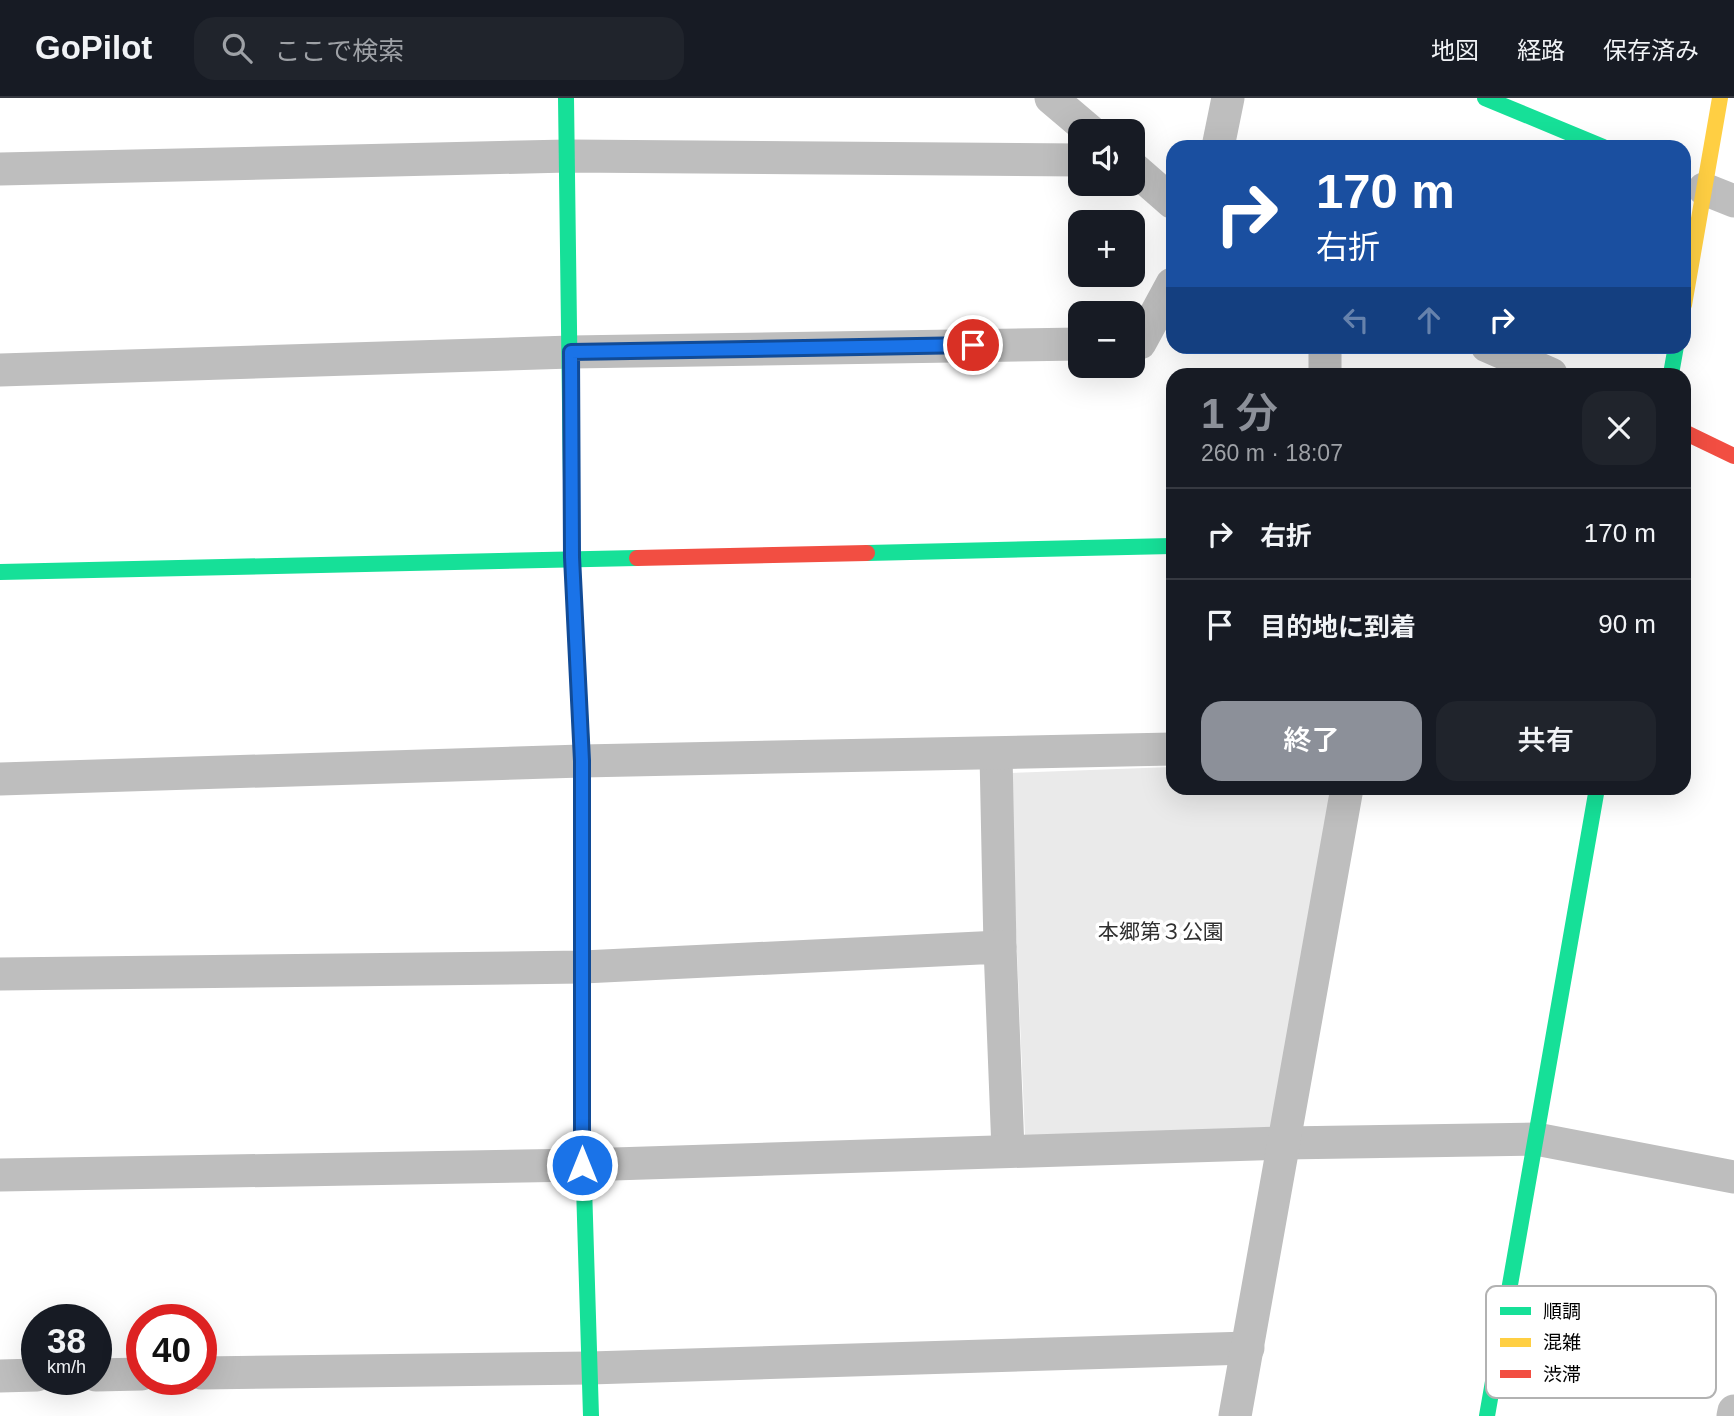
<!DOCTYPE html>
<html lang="ja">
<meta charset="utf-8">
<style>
:root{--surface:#171b24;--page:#20242c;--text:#f1f3f6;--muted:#9ea1a6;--line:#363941;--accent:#8c9099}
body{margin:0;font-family:Helvetica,"Noto Sans JP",sans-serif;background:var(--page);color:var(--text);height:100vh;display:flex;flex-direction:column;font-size:26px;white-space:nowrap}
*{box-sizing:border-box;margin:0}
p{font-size:23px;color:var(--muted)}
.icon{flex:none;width:38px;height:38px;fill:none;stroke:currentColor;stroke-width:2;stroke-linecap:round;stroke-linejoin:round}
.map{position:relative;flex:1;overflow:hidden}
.sheet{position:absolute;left:1166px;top:270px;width:525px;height:427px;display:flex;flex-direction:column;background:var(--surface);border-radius:21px;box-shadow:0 7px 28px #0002}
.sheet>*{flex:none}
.hud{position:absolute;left:1166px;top:42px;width:525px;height:214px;border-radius:21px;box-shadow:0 7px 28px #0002;background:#1a4fa0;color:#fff;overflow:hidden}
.fabs{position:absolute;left:1068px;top:21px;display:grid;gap:14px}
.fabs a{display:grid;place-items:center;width:77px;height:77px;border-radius:14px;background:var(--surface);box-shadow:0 7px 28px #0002;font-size:35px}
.speed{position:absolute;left:21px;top:1206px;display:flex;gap:14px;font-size:35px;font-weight:700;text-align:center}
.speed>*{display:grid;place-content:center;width:91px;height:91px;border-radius:50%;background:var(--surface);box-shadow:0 7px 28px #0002;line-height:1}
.speed small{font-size:18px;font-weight:400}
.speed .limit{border:10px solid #d22;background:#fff;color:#111}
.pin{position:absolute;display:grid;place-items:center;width:60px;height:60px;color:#fff;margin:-30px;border:4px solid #fff;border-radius:50%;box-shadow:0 2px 7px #0007}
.me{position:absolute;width:77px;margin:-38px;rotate:0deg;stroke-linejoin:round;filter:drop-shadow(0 0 5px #0008)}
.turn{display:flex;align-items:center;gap:24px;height:147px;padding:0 35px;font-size:32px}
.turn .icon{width:91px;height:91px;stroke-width:2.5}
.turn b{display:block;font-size:49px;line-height:60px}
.lanes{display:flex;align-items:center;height:66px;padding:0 35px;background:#0003;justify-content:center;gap:35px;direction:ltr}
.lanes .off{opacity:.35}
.round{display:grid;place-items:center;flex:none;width:74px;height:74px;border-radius:21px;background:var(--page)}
.head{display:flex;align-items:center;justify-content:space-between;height:119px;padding:0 35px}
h1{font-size:42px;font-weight:600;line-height:52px;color:var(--accent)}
.button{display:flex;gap:14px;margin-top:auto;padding:14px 35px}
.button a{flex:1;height:80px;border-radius:21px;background:var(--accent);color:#fff;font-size:28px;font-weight:600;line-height:80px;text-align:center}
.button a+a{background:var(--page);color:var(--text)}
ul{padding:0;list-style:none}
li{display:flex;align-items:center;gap:21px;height:91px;padding:0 35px;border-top:2px solid var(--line)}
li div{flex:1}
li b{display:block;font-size:26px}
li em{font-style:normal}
header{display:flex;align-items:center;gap:42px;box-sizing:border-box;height:98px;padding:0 35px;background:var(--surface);border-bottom:2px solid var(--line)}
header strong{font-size:33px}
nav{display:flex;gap:38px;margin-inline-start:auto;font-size:24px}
.search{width:490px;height:63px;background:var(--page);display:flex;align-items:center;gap:18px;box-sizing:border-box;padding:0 24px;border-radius:21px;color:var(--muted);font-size:26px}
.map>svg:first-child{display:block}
.green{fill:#eaeaea}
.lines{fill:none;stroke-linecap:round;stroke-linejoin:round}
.street{stroke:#bebebe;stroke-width:33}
.fast{stroke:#16e098;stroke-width:16}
.slow{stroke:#ffcf43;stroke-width:16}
.jam{stroke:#f24e42;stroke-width:16}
.route-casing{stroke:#114b97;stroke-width:18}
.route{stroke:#1a73e8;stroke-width:12}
.labels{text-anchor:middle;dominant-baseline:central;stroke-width:7;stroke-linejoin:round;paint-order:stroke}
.park-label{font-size:21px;fill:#303030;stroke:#fff}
.key{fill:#fff;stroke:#b2b2b2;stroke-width:2}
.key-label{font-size:19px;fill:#000}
</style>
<header>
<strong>GoPilot</strong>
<div class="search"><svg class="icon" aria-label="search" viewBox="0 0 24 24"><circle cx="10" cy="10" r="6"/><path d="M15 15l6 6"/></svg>ここで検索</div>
<nav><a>地図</a><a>経路</a><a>保存済み</a></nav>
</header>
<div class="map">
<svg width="1734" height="1318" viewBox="0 0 1734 1318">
<rect width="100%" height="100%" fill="#fff"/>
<!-- green -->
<polygon class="green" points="1172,669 1172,690 1333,690 1273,1026 1256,1040 1025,1037 1009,675"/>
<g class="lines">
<!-- street -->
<g class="street">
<polyline points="1051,0 1090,33"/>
<polyline points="1218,49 1228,0"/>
<polyline points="1132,69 1172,104"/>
<polyline points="0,71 568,58 1080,62"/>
<polyline points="1704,91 1734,103"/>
<polyline points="1132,245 1140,245 1172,186"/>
<polyline points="1487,248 1551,276"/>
<polyline points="0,272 571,254 1080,246"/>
<polyline points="1325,276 1325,248"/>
<polyline points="996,656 1000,849"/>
<polyline points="0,681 582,663 1172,651"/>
<polyline points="0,876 583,869 1000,849 1008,1052"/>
<polyline points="0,1077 582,1067 1284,1045 1536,1041 1734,1079"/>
<polyline points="201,1275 590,1270 1248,1250"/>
<polyline points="96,1277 142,1276"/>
<polyline points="0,1278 37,1277"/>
<polyline points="1235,1318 1347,690"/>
<polyline points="1733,1318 1734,1313"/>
</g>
<!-- fast -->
<g class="fast">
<polyline points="566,0 572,459 582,654"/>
<polyline points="1485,0 1603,49"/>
<polyline points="1671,276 1676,248"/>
<polyline points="867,455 1172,448"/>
<polyline points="0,474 637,460"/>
<polyline points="582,1022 591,1318"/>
<polyline points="1487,1318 1597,690"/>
</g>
<!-- slow -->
<g class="slow">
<polyline points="1684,207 1720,0"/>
<polyline points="582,654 582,1022"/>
</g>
<!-- jam -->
<g class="jam">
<polyline points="1684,334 1734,358"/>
<polyline points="637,460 867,455"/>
</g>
</g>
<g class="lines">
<defs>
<polyline id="route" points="582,1067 582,663 572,459 571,254 973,247"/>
</defs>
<!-- route casing -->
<use href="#route" class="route-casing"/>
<!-- route -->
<use href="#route" class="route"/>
</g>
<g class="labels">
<!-- park labels -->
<g class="park-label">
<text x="1161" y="833">本郷第３公園</text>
</g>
</g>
<!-- legend -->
<rect x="1486" y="1188" width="230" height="112" rx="10" class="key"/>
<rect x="1500" y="1209" width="31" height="8" fill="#16e098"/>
<rect x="1500" y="1240" width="31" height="9" fill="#ffcf43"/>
<rect x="1500" y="1272" width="31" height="8" fill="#f24e42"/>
<g class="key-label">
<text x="1543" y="1220">順調</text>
<text x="1543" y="1251">混雑</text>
<text x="1543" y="1283">渋滞</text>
</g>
</svg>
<div class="fabs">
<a><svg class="icon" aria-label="sound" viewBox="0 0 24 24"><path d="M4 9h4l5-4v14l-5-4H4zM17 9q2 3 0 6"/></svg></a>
<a>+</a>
<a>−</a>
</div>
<div class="speed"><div>38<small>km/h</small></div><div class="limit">40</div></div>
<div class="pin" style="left:973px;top:247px;background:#d93025"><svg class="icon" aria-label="arrive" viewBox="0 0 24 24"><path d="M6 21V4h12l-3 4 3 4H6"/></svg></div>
<svg class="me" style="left:582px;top:1067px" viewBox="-20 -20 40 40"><circle r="17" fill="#1a73e8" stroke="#fff" stroke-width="3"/><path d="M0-11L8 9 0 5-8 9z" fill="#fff"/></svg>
<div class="hud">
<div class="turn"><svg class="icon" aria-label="right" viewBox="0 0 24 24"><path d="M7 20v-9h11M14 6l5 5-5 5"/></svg><div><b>170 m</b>右折</div></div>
<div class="lanes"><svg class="icon off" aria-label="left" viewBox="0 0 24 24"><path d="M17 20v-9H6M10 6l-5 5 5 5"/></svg><svg class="icon off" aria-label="ahead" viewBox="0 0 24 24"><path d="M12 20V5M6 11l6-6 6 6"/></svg><svg class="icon" aria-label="right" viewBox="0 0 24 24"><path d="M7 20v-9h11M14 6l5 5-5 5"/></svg></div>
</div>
<section class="sheet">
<div class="head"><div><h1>1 分</h1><p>260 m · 18:07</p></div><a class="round"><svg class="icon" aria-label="close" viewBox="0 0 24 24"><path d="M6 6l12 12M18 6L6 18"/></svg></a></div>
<ul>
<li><svg class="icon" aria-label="right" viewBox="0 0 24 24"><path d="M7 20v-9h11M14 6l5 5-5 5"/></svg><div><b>右折</b></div><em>170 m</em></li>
<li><svg class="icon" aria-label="arrive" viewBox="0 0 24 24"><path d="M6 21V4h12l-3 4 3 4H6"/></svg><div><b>目的地に到着</b></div><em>90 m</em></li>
</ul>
<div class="button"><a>終了</a><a>共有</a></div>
</section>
</div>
